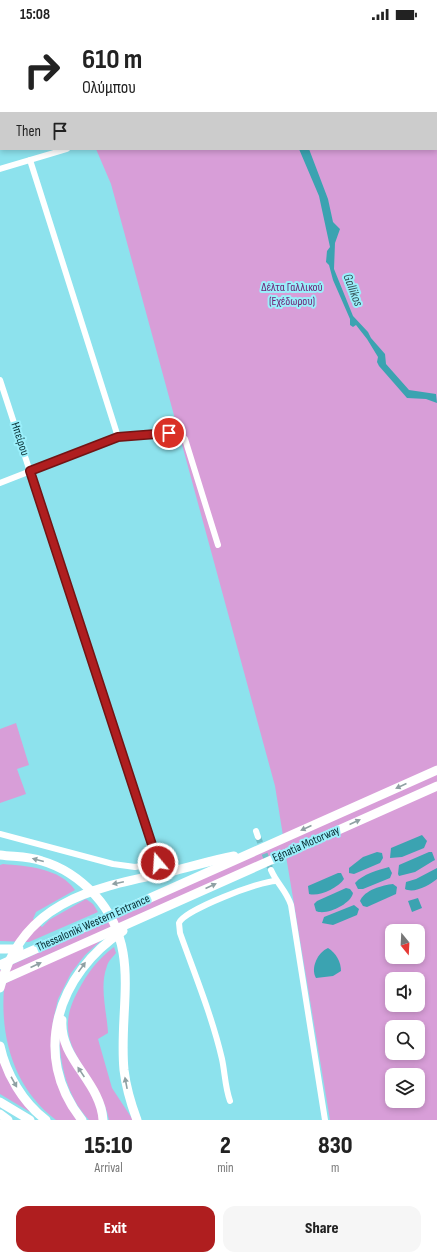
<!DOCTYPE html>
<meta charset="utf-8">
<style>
:root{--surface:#fff;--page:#f6f6f6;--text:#222;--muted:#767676;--accent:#af1e1f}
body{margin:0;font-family:"Sofia Sans Condensed",sans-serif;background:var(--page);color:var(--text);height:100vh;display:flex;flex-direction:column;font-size:15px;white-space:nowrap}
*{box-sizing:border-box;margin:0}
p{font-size:13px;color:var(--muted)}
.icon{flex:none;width:22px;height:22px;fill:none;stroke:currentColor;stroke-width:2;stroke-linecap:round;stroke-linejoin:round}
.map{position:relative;height:1092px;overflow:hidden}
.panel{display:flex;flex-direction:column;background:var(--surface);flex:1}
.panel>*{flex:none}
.top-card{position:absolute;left:0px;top:0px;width:437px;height:122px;box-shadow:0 2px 6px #0003;background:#fff;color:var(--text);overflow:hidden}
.needle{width:26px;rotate:162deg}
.fabs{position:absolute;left:385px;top:896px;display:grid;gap:8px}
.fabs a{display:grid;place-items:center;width:40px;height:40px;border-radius:8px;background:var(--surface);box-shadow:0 2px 6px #0003;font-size:20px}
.pin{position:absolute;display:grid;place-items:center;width:34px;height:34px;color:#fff;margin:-17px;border:2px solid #fff;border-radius:50%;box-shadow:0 1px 4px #0007}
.me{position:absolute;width:44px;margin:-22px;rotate:342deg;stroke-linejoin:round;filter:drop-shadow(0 0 3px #0008)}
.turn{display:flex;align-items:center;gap:14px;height:84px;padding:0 16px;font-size:18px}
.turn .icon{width:52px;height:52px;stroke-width:2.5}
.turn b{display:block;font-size:28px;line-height:34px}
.then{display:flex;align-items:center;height:38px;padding:0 16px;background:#0003;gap:8px;font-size:15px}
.eta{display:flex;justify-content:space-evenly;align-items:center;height:68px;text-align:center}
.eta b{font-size:24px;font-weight:800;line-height:28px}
.action{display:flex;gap:8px;margin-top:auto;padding:8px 16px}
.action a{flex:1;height:46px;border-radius:12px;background:var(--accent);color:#fff;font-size:16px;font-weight:800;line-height:46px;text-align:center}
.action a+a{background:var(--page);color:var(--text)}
.status{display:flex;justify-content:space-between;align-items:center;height:28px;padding:0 20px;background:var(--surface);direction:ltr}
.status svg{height:11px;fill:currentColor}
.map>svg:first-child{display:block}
.green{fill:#d89ed8;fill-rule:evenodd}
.water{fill:#3ba3b1}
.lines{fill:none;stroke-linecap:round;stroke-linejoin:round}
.minor-tunnel{stroke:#72bec8;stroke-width:6;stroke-dasharray:6 3;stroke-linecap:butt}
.minor{stroke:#fff;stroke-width:6}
.highway{stroke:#fff;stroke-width:9}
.oneway{fill:#8fa0a3}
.route-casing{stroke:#721414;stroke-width:10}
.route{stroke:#af1e1f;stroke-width:7}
.labels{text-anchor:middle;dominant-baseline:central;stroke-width:4;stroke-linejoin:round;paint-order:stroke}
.park-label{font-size:12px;fill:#6e1d70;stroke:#9aeffb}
.street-label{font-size:12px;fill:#072d32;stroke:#9aeffb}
.water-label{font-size:13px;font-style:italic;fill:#335257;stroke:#9aeffb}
</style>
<div class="status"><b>15:08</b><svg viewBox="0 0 49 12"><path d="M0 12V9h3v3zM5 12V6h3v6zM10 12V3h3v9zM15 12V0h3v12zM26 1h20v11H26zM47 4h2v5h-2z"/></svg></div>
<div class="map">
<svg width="437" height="1092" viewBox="0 0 437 1092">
<rect width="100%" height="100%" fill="#8de2ed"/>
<!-- green -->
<g class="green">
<path d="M45,0H437V1092H330L285,822L0,950V942L284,814L275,758L111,156L96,121H436V1ZM392,903H418V929H392ZM392,951H418V977H392ZM392,999H418V1025H392ZM392,1047H418V1073H392Z"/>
<polygon points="16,695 29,737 17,741 26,766 0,775 0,701"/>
<path d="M3,836C27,838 60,840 75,862L36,884L33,891L42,899L49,892L86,871L93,876L98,884L29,914L0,913V837Z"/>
<path d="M107,907L85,927L71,945L58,971L53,993L51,1021L79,1092H56C15,1061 0,1012 4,960L6,955Z"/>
<path d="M114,919L116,925C113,929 108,933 107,938C99,959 107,984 108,1005L98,1011L112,1060L133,1092H109C99,1040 46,1021 78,963C88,944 97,932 114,919Z"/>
<path d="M59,1006L92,1064L101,1092H89C67,1069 60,1037 59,1006Z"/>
<polygon points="0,1029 30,1084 0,1066"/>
</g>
<!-- water -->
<g class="water">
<polygon points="299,121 309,121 328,171 333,194 340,201 335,215 334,241 353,288 368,304 371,310 385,326 386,336 409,362 436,366 437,375 426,371 407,370 379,338 377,334 378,329 367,311 356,297 353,299 350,297 350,291 333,252 329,237 326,234 327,223 330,219 319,168"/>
<polygon points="422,807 427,813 424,820 402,829 390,830 391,820"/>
<polygon points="377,824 382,825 383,830 380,835 354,846 349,845 349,840 363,829"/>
<polygon points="429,824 432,824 435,832 433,833 415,844 399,848 398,846 399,837"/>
<path d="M389,839L392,845L390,850L363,861H358L355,855C363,846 378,842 389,839Z"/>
<path d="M437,840V851C430,857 414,866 405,861L406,854L416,851Z"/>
<path d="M338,845H341L344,851C338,860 319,869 309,866L308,858Z"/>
<path d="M393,856L397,859L396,866L367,879L363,878L360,873C364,862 383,857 393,856Z"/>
<path d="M346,860L350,861L353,865C351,876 326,888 316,883L314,876L317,873Z"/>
<polygon points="418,870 422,880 412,884 408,873"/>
<polygon points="354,877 359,881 357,887 333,897 322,895 324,889"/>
<path d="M328,920C336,925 341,934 341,943L333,948L316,950C310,940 318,924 328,920Z"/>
</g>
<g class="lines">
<!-- minor-tunnel -->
<polyline class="minor-tunnel" points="258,809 271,842"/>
<!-- minor -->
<g class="minor">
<polyline points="64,0 65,1"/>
<polyline points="30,132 118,409"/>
<polyline points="0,141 67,121"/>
<polyline points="0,352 158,835 135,839 113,836 0,806"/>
<polyline points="0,455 118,409 169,405 178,406 185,411 218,517"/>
<polyline points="256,803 258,809"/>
<path d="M271,842C277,856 286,862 291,877L325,1092"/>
<path d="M230,1073C225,1059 225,1045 222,1031C212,988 195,947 180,905L179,895C184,882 260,853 276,853"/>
</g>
<!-- highway -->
<g class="highway">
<path d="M0,827C14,829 28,828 42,833C63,839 80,851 95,867C143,920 118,979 124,1042C126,1059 131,1076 137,1092"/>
<polyline points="0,921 19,921"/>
<polyline points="0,937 437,742"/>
<polyline points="0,953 437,758"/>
<path d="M0,960C21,873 94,860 169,844C191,839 212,832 234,828"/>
<path d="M62,992C59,1031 101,1054 103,1092"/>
<path d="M0,1018C6,1046 23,1075 46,1092"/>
<polyline points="0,1074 30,1092"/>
<polyline points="0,1086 8,1092"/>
<path d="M82,1092C30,1027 58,945 123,903"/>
</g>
</g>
<!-- one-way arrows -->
<defs><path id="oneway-solid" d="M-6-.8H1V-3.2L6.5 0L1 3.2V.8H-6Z"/></defs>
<g class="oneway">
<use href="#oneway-solid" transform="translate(401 758) rotate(156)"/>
<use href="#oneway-solid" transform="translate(355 794) rotate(-24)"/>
<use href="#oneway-solid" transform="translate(306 800) rotate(156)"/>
<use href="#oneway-solid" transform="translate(38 832) rotate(-165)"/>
<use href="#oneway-solid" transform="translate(118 855) rotate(168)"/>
<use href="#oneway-solid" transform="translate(211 858) rotate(-24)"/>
<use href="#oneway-solid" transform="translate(36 937) rotate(-24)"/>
<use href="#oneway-solid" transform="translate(82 939) rotate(-54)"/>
<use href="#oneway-solid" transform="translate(81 1044) rotate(-124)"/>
<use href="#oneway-solid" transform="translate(14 1054) rotate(61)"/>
<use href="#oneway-solid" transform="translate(126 1055) rotate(-101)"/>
</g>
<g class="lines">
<defs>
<polyline id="route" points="158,835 30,443 118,409 169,405"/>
</defs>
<!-- route casing -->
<use href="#route" class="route-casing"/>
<!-- route -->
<use href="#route" class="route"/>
</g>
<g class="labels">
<!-- park labels -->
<g class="park-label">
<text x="292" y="259">Δέλτα Γαλλικού<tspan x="292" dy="14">(Εχέδωρου)</tspan></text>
</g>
<!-- street labels -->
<g class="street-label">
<text transform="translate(20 411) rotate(72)">Ηπείρου</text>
<text transform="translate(306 816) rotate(-24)">Egnatia Motorway</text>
<text transform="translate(93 895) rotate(-24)">Thessaloniki Western Entrance</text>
</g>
<!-- water labels -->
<g class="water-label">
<text transform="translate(353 262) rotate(69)">Gallikos</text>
</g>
</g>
</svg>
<div class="fabs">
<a><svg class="needle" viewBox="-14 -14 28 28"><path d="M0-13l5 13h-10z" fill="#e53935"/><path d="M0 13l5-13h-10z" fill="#767676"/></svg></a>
<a><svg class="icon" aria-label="sound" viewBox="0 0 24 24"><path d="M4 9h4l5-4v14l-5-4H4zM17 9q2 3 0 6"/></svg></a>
<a><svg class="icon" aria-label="search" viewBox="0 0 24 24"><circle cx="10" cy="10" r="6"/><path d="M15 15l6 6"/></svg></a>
<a><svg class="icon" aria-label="layers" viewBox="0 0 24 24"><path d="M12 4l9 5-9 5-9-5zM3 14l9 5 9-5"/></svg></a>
</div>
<div class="pin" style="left:169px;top:405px;background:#d93025"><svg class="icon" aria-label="arrive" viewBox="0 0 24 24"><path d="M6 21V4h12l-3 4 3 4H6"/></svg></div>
<svg class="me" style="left:158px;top:835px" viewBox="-20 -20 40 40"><circle r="17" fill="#af1e1f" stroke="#fff" stroke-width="3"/><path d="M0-11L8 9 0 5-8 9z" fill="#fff"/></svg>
<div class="top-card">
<div class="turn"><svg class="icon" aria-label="right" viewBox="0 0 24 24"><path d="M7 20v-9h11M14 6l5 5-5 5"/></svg><div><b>610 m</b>Ολύμπου</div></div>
<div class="then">Then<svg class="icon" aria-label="arrive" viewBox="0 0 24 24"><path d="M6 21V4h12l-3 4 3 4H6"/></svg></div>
</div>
</div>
<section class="panel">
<div class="eta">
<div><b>15:10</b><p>Arrival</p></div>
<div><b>2</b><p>min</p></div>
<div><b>830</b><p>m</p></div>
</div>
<div class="action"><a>Exit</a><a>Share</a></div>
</section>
